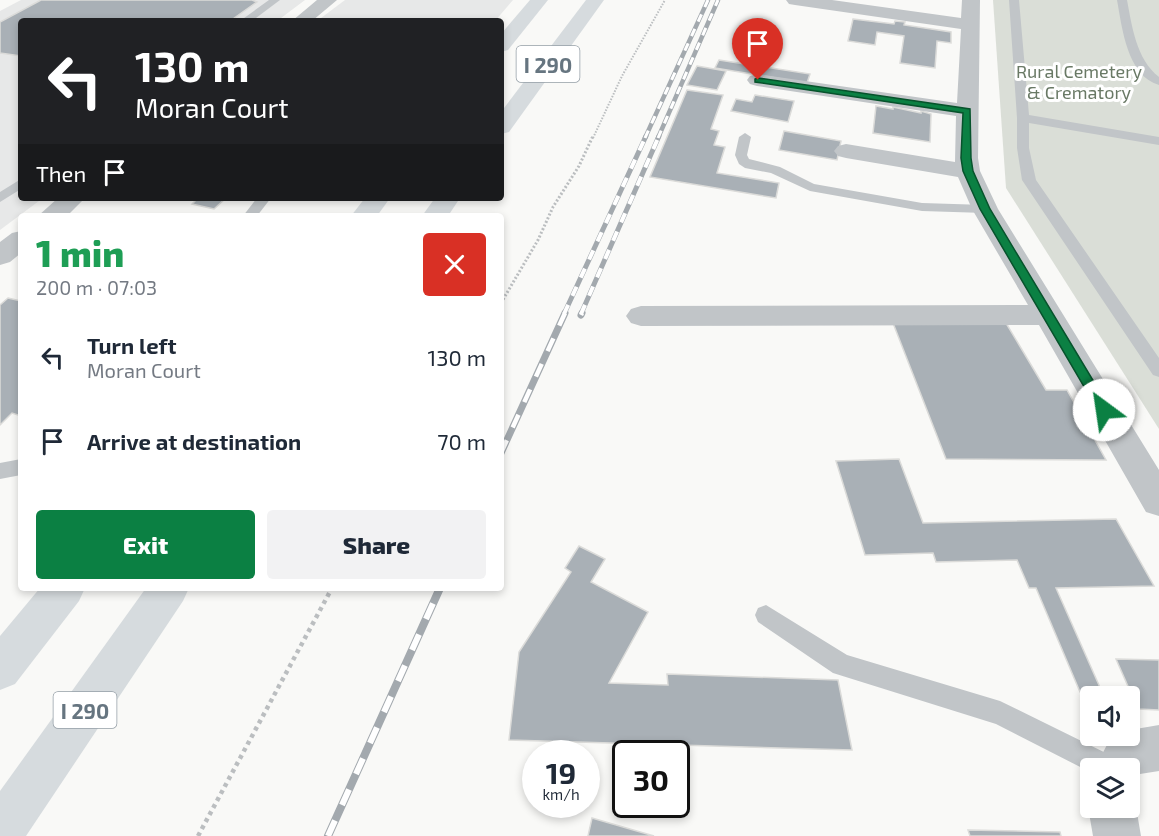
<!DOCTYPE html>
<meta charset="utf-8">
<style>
:root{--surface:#fff;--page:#f2f2f3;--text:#1f2937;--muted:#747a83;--accent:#0b8043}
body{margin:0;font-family:"Exo 2",sans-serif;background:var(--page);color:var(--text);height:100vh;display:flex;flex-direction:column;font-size:22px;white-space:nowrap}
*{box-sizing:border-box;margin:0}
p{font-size:20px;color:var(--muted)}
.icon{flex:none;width:33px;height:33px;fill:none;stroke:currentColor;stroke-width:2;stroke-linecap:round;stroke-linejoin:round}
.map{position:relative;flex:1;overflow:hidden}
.panel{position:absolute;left:18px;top:213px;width:486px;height:378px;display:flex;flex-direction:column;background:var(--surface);border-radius:6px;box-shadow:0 3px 9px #0003}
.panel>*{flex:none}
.hud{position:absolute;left:18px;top:18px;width:486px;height:183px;border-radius:6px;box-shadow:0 3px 9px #0003;background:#202124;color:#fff;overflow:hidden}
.buttons{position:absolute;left:1080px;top:686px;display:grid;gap:12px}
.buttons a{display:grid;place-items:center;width:60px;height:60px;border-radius:6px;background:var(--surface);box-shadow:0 3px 9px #0003;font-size:30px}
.speed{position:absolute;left:522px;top:740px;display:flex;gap:12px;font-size:30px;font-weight:700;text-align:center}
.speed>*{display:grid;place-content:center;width:78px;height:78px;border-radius:50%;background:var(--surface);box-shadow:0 3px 9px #0003;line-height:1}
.speed small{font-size:15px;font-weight:400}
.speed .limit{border:3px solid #111;border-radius:9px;background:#fff;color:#111}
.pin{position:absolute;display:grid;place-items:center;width:51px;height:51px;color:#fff;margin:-62px -26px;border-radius:50% 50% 50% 0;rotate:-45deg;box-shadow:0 0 6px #0007}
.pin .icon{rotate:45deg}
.me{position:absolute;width:66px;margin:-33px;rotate:329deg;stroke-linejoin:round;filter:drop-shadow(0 0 4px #0008)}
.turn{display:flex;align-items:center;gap:21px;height:126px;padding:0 18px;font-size:27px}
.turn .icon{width:78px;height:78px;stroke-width:2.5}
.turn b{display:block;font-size:42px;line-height:51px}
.then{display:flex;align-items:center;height:57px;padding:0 18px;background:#0003;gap:12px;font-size:22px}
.round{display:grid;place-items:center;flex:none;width:63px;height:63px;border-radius:6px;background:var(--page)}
.headline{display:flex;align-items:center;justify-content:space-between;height:102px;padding:0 18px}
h1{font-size:36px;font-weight:800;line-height:45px;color:#1e9e55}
.action{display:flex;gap:12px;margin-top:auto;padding:12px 18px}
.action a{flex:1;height:69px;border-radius:6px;background:var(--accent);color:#fff;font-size:24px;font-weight:800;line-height:69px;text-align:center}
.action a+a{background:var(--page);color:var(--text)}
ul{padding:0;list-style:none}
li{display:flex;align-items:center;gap:18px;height:84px;padding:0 18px}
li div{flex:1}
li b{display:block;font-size:22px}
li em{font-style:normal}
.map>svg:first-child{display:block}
.built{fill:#e7e8e8}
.green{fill:#daded7}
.building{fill:#a9b0b6;stroke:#dbdbd9;stroke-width:1.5}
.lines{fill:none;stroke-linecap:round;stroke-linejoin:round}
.path-far2{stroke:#bbbec0;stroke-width:2;stroke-dasharray:1.5 1.5;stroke-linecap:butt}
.path-far1{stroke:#bbbec0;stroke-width:3;stroke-dasharray:2 2;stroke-linecap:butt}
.path{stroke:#bbbec0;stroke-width:4.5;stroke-dasharray:4 4;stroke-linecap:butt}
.lane{fill:#c1c5c8;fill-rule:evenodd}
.street{fill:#c1c5c8;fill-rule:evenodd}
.highway{fill:#d6dbde;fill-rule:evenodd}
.rail-far3-casing{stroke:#a3a9ae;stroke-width:4.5}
.rail-far2-casing{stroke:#a3a9ae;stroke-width:5}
.rail-far1-casing{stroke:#a3a9ae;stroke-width:7}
.rail-casing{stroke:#a3a9ae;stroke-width:8}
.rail-far3{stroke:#fff;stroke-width:3;stroke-dasharray:8;stroke-linecap:butt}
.rail-far2{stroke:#fff;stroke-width:4;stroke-dasharray:10;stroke-linecap:butt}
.rail-far1{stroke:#fff;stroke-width:4.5;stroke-dasharray:14;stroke-linecap:butt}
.rail{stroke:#fff;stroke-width:6;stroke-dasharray:17;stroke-linecap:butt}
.route{fill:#0b8043;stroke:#07532c;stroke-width:1.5}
.labels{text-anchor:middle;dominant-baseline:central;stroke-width:6;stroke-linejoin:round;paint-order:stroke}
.far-park-label{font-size:18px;fill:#697965;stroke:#fff}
.shield{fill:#fff;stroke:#949ea6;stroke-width:1.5}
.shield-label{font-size:21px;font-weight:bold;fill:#667580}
</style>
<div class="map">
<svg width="1159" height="836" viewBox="0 0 1159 836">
<rect width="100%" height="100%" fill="#f9f9f7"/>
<!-- built -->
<g class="built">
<polygon points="21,0 305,0 277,21 21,21 21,198 43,198 0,230 0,11"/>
<polygon points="345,0 513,0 495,21 317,21"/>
</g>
<!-- green -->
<polygon class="green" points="993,0 1159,0 1159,429 1006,188"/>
<!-- building -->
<g class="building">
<polygon points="41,0 252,0 257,2 230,21 21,21 21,56 0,53 0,22"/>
<polygon points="853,19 894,24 895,21 905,22 904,25 951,32 951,43 937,41 935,68 900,63 904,36 877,32 875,45 848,41"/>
<polygon points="719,60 810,74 807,83 715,68"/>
<polygon points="697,66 726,71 717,90 687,85"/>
<polygon points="687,90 723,95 711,129 719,131 714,145 725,147 717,173 779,183 776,198 650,177"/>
<polygon points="755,95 794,101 788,122 731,111 736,99 752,102"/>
<polygon points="876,106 893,109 893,107 921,113 921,111 931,114 930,142 873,133"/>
<polygon points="784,131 841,141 837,160 779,150"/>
<polygon points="198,198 226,198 214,209 192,204"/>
<polygon points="8,298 21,301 21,416 12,413 0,425 0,305"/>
<polygon points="893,323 1006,323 1046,390 1067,390 1106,460 946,459"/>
<polygon points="899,459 923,523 1116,519 1154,586 1056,588 1102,692 1080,692 1036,588 1029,588 1017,560 936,562 933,553 865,555 836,461"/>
<polygon points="579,546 605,559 591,582 648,612 609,683 668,685 667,674 838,680 852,750 509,740 519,652 571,572 565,568"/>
<polygon points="1116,659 1159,660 1159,710 1138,709"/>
<polygon points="592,818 654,836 588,836"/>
<polygon points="968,830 1060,832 1061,836 970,836"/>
</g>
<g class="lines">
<!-- path-far2 -->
<polyline class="path-far2" points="593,138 622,76 665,0"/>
<!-- path-far1 -->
<polyline class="path-far1" points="501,303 538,240 553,207 579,166 593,136"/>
<!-- path -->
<polyline class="path" points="198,836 332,588"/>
<!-- lane -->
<g class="lane">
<polygon points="269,0 280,0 252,21 240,21"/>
<polygon points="1009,0 1019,0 1029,115 1159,137 1159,145 1029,123 1029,148 1036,180 1159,358 1159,377 1153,375 1022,180 1017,148 1017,118"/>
<path d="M1117,0H1127C1132,26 1136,59 1159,77V85C1127,76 1122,27 1117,0Z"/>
<polygon points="745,133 751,137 747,155 749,159 780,167 814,184 922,203 985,205 992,209 985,213 922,211 810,191 771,173 745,168 739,164 735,155 739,137"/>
<polygon points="21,179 21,189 0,202 0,192"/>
<polygon points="257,198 271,198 257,216 243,216"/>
<polygon points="21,459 21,475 0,479 0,463"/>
<polygon points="766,605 847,655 1000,701 1118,759 1122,768 1090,768 1090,772 996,724 833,673 758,622 755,615 758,608"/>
</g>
<!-- street -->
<g class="street">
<polygon points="317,0 337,0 312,21 292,21"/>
<polygon points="786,0 832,0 961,18 962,0 980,0 978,158 980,171 998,209 1159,470 1159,516 1146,512 1039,325 641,326 631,323 626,316 631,309 641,306 1028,305 972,209 958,177 846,158 838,156 834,151 838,146 846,144 955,162 956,116 757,86 750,84 747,80 750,76 757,74 957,103 961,29 795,5 789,4"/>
<polygon points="58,198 85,198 67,216 38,216"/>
<polygon points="21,231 21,253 10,262 0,265 0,242 12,233"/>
<polygon points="1159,725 1159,771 1140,774 1134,784 1130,786 1130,768 1095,768 1111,737 1130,735 1130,730"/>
<polygon points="1130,792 1136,807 1141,836 1093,836 1088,807 1090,802 1090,807 1130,807"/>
</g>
<!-- highway -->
<g class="highway">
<polygon points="530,0 548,0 508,50 501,52 501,34"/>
<polygon points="586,0 604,0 509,132 501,134 501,112"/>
<polygon points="365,198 390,198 377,216 351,216"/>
<polygon points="435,198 460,198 448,216 422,216"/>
<polygon points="40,588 85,588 79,601 15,684 0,690 0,636"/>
<polygon points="146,588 189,588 183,601 26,836 0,836 0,791"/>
</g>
<defs>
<g id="rail-far3">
<polyline points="645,138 708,0"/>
<polyline points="658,138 718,0"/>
</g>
<g id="rail-far2">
<polyline points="564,314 646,136"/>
<polyline points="581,314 659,136"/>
</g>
<g id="rail-far1">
<polyline points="581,315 582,313"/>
<polyline points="501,453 565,313"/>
</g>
<polyline id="rail" points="328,836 440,588"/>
</defs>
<!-- rail-far3 casing -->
<use href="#rail-far3" class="rail-far3-casing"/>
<!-- rail-far2 casing -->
<use href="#rail-far2" class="rail-far2-casing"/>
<!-- rail-far1 casing -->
<use href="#rail-far1" class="rail-far1-casing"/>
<!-- rail casing -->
<use href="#rail" class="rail-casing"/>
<!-- rail-far3 -->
<use href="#rail-far3" class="rail-far3"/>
<!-- rail-far2 -->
<use href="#rail-far2" class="rail-far2"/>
<!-- rail-far1 -->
<use href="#rail-far1" class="rail-far1"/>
<!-- rail -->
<use href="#rail" class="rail"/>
</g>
<!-- route -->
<polygon class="route" points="758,78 970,109 971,158 973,171 990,209 1109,407 1111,410 1109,414 1100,414 980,209 963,171 961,158 963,113 755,82 755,79"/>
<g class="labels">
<!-- far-park labels -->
<g class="far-park-label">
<text x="1079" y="71">Rural Cemetery<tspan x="1079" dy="21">&amp; Crematory</tspan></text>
</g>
<!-- shield labels -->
<g class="shield">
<rect x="516.5" y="46" width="63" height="36" rx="4.5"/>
<rect x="53.5" y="692" width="63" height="36" rx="4.5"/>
</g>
<g class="shield-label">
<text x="548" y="64">I 290</text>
<text x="85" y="710">I 290</text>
</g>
</g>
</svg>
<div class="buttons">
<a><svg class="icon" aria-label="sound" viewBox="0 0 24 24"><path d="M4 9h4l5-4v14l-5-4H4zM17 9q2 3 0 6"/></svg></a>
<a><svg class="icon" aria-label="layers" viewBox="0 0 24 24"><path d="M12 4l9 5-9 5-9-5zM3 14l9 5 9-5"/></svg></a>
</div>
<div class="speed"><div>19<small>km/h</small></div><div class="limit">30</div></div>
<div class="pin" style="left:758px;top:80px;background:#d93025"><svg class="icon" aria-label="arrive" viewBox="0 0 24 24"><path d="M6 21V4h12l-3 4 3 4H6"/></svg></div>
<svg class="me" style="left:1104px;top:410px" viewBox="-20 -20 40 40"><circle r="19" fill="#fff"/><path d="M0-13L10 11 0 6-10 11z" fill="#0b8043"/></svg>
<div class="hud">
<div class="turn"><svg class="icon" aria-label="left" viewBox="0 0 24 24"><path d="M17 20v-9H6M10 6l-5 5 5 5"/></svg><div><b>130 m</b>Moran Court</div></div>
<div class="then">Then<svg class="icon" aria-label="arrive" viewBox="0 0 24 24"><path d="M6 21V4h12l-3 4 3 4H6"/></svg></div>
</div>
<section class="panel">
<div class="headline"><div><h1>1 min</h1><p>200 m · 07:03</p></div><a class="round" style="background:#d93025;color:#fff"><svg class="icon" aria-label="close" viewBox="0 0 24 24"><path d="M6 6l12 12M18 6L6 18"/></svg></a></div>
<ul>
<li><svg class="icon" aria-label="left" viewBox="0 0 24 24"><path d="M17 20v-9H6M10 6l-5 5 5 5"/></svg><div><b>Turn left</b><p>Moran Court</p></div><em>130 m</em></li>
<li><svg class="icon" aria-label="arrive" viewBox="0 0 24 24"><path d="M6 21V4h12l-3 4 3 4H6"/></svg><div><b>Arrive at destination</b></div><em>70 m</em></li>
</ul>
<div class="action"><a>Exit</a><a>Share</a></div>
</section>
</div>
